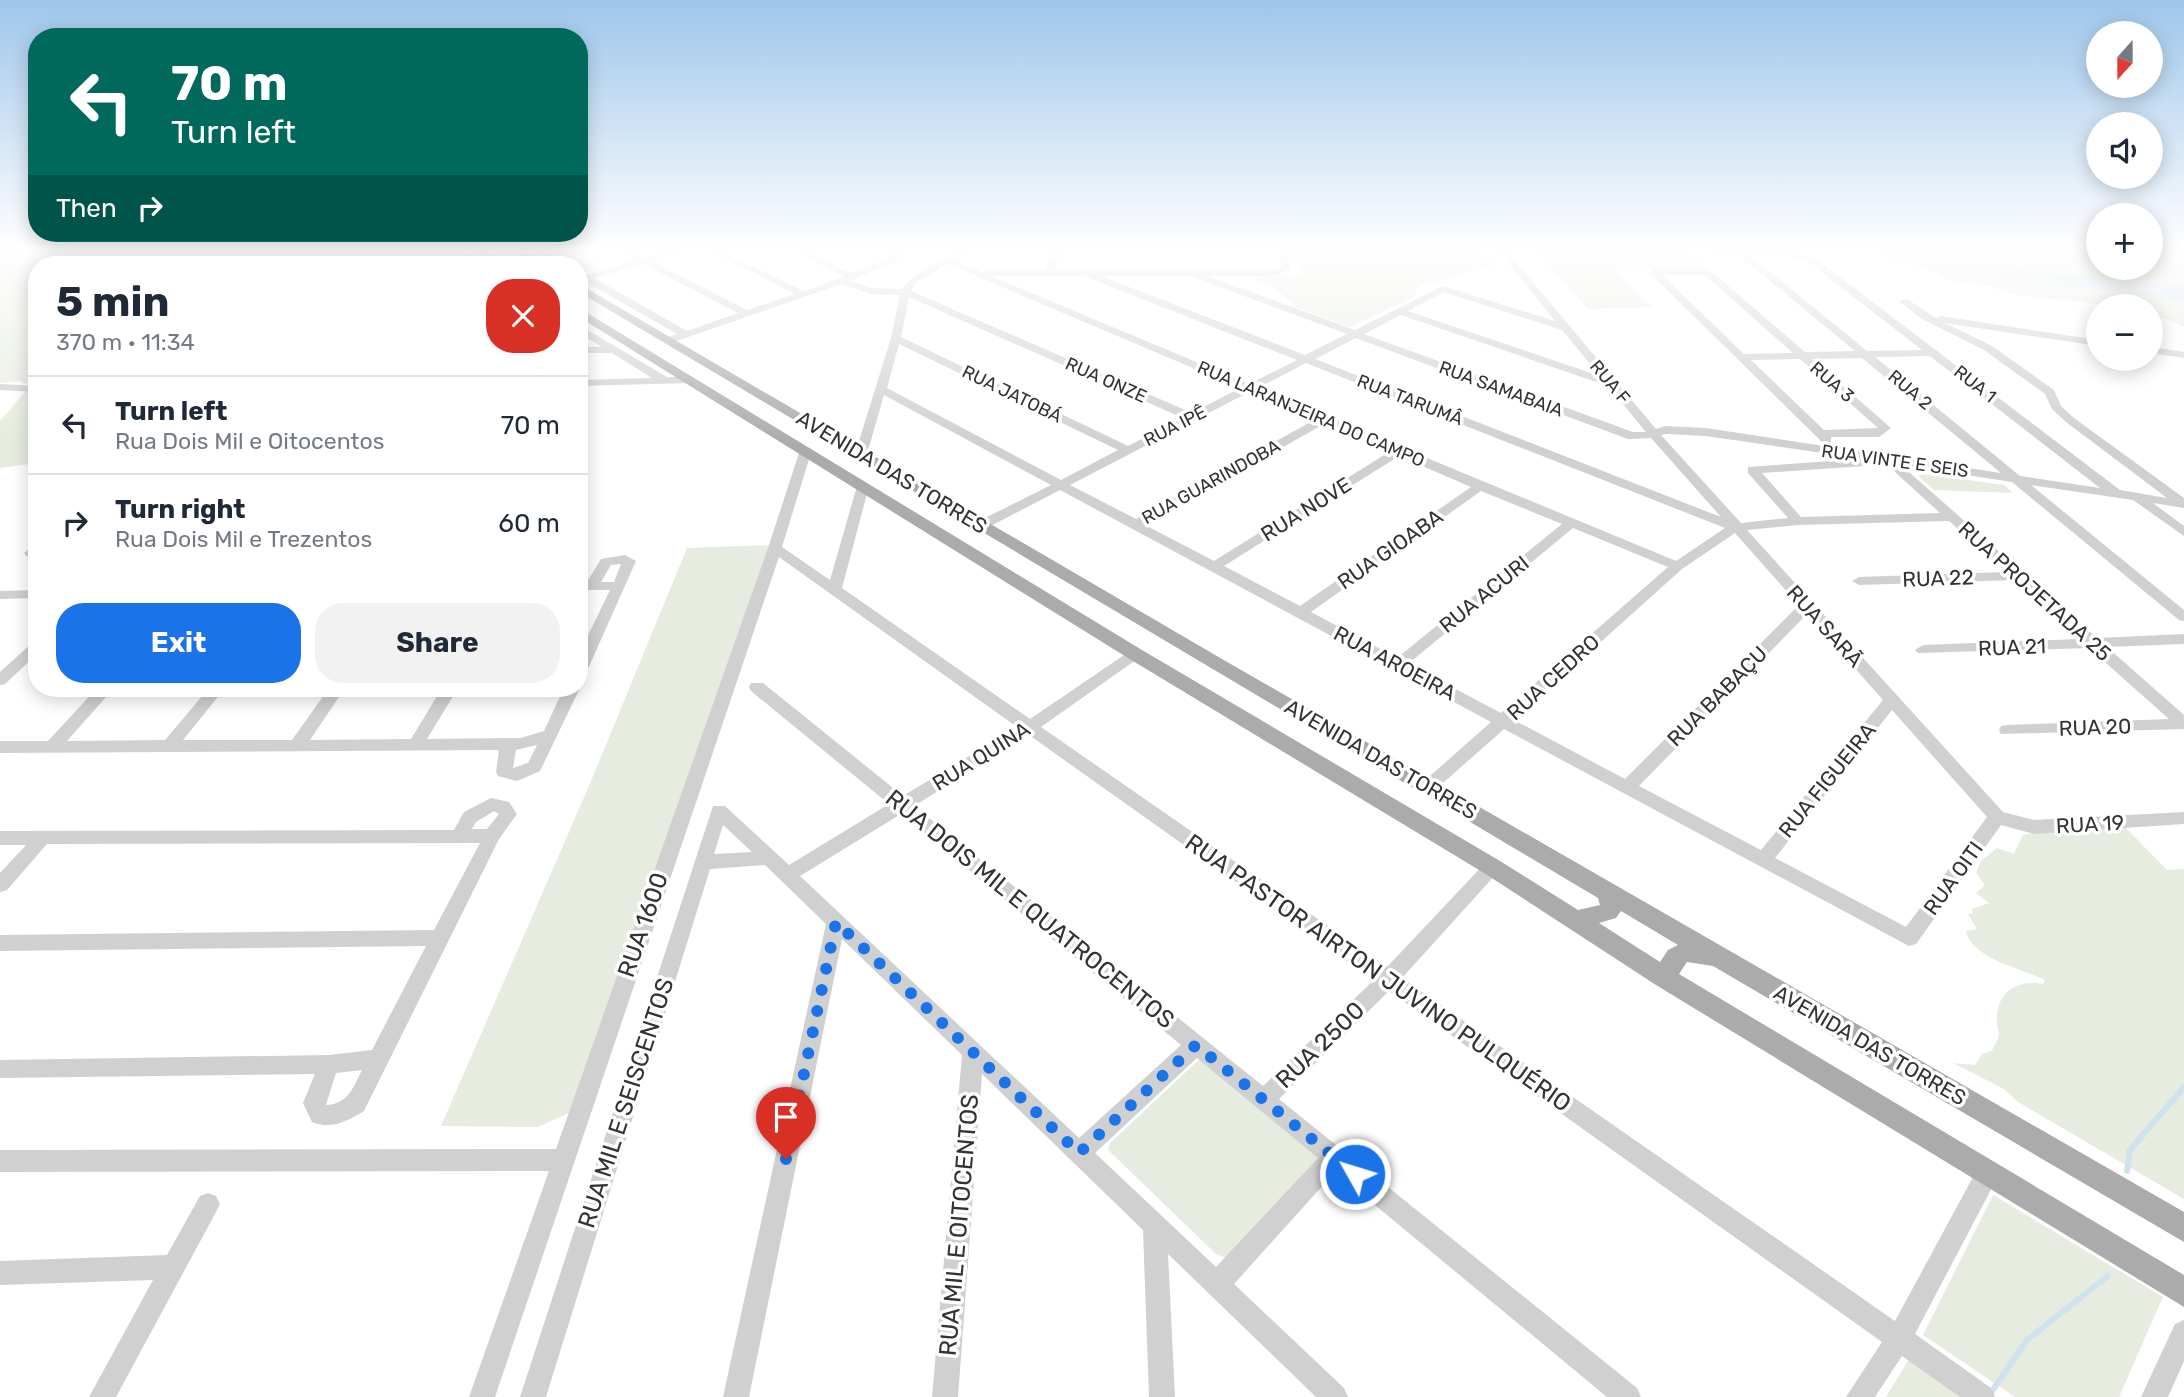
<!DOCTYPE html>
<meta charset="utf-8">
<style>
:root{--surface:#fff;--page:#f2f2f3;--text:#1f2937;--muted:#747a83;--line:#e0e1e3;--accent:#1a73e8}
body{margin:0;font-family:Rubik,sans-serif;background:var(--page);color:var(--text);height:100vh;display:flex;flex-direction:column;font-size:26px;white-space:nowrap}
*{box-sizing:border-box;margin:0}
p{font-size:23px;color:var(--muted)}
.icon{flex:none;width:38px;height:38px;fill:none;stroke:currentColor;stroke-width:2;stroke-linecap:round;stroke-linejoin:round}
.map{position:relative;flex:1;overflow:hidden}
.drawer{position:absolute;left:28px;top:256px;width:560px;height:441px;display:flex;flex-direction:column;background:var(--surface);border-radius:28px;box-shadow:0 4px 18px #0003}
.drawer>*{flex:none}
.guide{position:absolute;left:28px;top:28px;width:560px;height:214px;border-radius:28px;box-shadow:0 4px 18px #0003;background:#00695c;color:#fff;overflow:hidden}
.needle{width:46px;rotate:201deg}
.controls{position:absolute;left:2086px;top:21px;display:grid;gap:14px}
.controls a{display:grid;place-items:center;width:77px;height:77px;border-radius:50%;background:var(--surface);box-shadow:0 4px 18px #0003;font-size:35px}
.pin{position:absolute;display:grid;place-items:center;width:60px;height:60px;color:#fff;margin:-72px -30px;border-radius:50% 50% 50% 0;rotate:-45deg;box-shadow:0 0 7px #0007}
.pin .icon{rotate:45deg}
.me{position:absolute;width:77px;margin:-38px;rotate:309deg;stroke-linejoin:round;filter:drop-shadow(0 0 5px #0008)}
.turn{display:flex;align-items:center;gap:24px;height:147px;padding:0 28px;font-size:32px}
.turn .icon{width:91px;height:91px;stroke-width:2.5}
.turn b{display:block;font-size:49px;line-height:60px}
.then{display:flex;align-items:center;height:66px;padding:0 28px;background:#0003;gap:14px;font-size:26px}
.round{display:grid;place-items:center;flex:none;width:74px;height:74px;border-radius:28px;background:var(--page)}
.overview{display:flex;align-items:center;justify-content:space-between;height:119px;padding:0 28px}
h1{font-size:42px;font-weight:700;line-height:52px}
.action{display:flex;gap:14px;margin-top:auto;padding:14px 28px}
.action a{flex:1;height:80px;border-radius:28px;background:var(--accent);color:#fff;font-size:28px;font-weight:700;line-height:80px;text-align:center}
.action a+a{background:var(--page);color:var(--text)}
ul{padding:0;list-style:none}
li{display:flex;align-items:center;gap:21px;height:98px;padding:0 28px;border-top:2px solid var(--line)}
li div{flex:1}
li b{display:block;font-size:26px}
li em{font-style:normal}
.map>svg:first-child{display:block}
.green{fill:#e6ecdf}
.water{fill:#cfe2ee}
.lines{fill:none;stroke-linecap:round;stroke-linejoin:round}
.stream{stroke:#cfe2ee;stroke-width:6}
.minor{fill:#d0d0d0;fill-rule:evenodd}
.major{fill:#ababab;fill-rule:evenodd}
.route{stroke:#1a73e8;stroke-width:12;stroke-dasharray:0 21.6}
.labels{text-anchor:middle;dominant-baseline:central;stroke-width:7;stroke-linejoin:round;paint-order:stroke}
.far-street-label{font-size:18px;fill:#333;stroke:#fff}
.street-label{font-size:21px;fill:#333;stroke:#fff}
.near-street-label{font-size:24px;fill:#333;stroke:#fff}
</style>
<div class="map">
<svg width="2184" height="1397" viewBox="0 0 2184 1397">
<rect width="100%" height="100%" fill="#fff"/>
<!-- green -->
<g class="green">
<polygon points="0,249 322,249 324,250 306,264 37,264 37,383 36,381 24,384 21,381 0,383"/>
<polygon points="1305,249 1466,250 1484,253 1500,264 1419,286 1415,291 1417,295 1350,327 1295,307 1276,289 1256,280 1258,277 1296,276 1300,272 1289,253 1290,250"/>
<polygon points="1532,249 1687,249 1709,269 1615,270 1652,307 1588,309"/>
<polygon points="1860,249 2098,249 2098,268 2151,268 2151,249 2184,249 2184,327 2167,319 2151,316 2151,306 2116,306 2018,295 1985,285 1945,280 1929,270"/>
<polygon points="26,391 37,392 37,463 0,468 0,421"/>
<polygon points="1923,474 2004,485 2013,493 1934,490 1918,476"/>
<polygon points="773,545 569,1113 538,1127 441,1126 589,786 687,548"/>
<path d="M2125,827L2167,870L2184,869V1199L2018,1102L2004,1089L1953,1063L1975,1065L1982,1054L1992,1051C1994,1046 1998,1040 1999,1035C1999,1029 1996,1023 1997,1018C1997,992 2018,979 2043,984L2045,980C2022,968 1973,960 1966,931L1977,929L1968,914H1973L1972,909L1989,903L1976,893L1985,885L1976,873L1981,861L1997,848L2014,854L2023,835L2052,830Z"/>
<polygon points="1206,1053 1324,1151 1231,1255 1226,1258 1216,1254 1108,1150 1110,1143"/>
<polygon points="1993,1195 2163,1297 2119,1397 2015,1397 1923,1335"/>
<polygon points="1909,1359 1964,1397 1886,1397"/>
</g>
<!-- water -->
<polygon class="water" points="1879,249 1920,249 2027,269 2113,280 2184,285 2184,302 2015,277"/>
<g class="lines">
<!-- stream -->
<g class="stream">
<polyline points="2127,1171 2130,1150 2184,1087"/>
<polyline points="1988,1397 2027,1340 2108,1276"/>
</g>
<!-- minor -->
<g class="minor">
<polygon points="360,249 369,249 390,264 379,264"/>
<polygon points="447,249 457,249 482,264 471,264"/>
<polygon points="531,249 541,249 567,264 556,264"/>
<path d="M617,249H627L644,258L674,249H687L652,261L747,310L795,294L706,249H716L804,291L844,277L789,249H800L851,273L891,257L881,249H891L901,255V259L850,281L872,288L902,289C913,273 954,248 972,249L955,260L984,273L988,270H1046L1052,249H1060L1055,270H1274L1281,267L1277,249H1285L1291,268L1276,276H1207L1355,330L1443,286L1555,321L1497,249H1505L1656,429L1665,426L1706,428L2001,473L1862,358L1812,359L1891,428L1879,437H1831V443H1823L1649,272L1654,269L1710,270L1805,352L1855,351L1736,253H1712L1708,250L1780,249L1816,259L2120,490L2167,498L2066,422L2052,409L2045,394L1984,350L1922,319L1899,301L1907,299L1936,318L1941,316L2098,340V346L1945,323L1992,346L2054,390L2061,406L2074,418L2184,498V508L2153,503L2184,526V536L2133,500L2031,485L2184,610V621L2179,620L2012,482L1901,465L2097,638L2184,634V644L2107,647L2184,715V729L2001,734L1999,730L2001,726L2007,725L2169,719L2089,648L1918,653L1915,650L1923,645L2079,639L2014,580L1859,585L1852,581L1859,577L2006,572L1949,521L1798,525L1747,530L2003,812L2034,820L2184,812V824L2034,834L2001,825L1916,944L1909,946L1504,729L1434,791H1422L1419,787L1422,783L1491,722L1060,490L987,528H977V522L1051,485L884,395L867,454L865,457H857L855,454L891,338L900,295L871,294L841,284L668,344L664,343V339L677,334L579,278V271L587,275L636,260ZM1747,253H1775L1810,263L1922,350L1867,351ZM643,264L738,313L687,331L594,278ZM948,264L1240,388L1192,413L911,291L916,282ZM1662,275H1705L1793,353L1744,354ZM991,276H1084L1297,360L1249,384ZM1101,276H1190L1347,334L1305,355ZM1444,292L1562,330L1600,376L1408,311ZM909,297L1183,418L1128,446L901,337ZM1401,315L1608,386L1646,432H1633L1364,334ZM1356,338L1628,439L1651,438L1721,517L1315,359ZM899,344L1118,450L1061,480L887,388ZM1930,356L2100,488L2020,476L1875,357ZM1800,359L1878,428L1824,430L1751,360ZM1306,363L1725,528L1676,561L1258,388ZM1249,392L1314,420L1136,519L1070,485ZM1324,424L1389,452L1214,561L1145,525ZM1666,434L1706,436L1884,462L1940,513L1801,517L1762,473L1864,466L1866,463L1860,459L1748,467V473L1788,518L1741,523L1661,435ZM1399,456L1471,487L1300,606L1224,566ZM1481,491L1562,524L1397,658L1311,612ZM1573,528L1668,567L1501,713L1408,664ZM1735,533L1799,605L1625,779L1514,720L1682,569ZM1807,614L1883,700L1761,850L1639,786ZM1892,710L1987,817L1906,927L1775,858Z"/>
<polygon points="579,325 667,377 690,377 695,380 690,383 579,386 579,380 652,378 612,353 579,353 579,347 602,347 579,333"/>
<polygon points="2151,347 2184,352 2184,358 2151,353"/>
<polygon points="0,384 37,386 37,392 0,390"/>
<path d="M805,449L811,453L782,547L830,580L857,486L859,483H867L869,486L842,588L1030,719L1130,651H1140L1143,654L1140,657L1041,727L1387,967L1486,862L1492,860L1498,862L1501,867L1498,872L1402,978L1895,1321L1979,1166L1987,1163L1995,1166L1998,1174L1995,1182L1915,1334L1991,1388L1995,1397H1960L1902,1356L1875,1397H1846L1882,1342L1389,991L1279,1099L1637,1388L1641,1397H1607L1335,1172L1234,1284L1344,1388L1348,1397H1316L1168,1254L1175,1397H1149L1143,1230L982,1074L958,1397H932L962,1055L842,939L749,1397H723L826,924L765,865L710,869L546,1397H520L713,806H725L789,865L889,804L751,691L749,687L751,683H763L903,796L1017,727L779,557L495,1397H469L549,1171L0,1172V1150L556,1149L768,548L799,453ZM1029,735L1374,980L1263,1086L914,806ZM901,814L1181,1045L1079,1138L800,876ZM723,825L752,852L714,854ZM1197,1058L1318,1158L1216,1267L1095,1153Z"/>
<polygon points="37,543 37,557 26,556 24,553"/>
<path d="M625,555L636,561L587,671L579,676V654L610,590H579V582H587L601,559ZM621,564L614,582H601L611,565Z"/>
<polygon points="37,590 37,598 0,599 0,591"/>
<polygon points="37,641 37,654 5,684 0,685 0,672 32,643"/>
<path d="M97,688H114L67,741L165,740L209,688H225L183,740H292L329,688H345L310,740L411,739L442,688H458L427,739L521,738L544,731L564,688H580L540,771L517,781L498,776L496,772L499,751L497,750L0,753V741H48ZM537,745L528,763L513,768L516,750Z"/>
<path d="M491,798L509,802L517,814L499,839L364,1111C347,1121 332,1130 312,1122L303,1103L315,1074L0,1078V1060L329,1055L372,1050L426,946L0,951V935L434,930L480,843L47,844L7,890L0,892V873L26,845H0V831L454,830L464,812ZM494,811L499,814L487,829H472L476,822ZM362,1070C353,1088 348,1104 326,1105L336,1073Z"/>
<polygon points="208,1193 216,1196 220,1204 216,1212 116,1397 89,1397 153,1280 0,1285 0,1261 167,1255 200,1196"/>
<polygon points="2184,1320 2184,1361 2168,1397 2141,1397 2175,1324"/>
</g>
<!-- major -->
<g class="major">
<polygon points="470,249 482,249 507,264 493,264"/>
<polygon points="507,249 520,249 545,264 531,264"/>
<path d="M579,284L1222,659L2184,1212V1242L1713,966L1687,962L1679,974L2184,1275V1307L1656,985L1484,873L1128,658L579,317V308L1142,650L1500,861L1578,910L1600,905L1598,898L579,292ZM1621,911L1678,945L1668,950L1660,962L1599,923L1616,918Z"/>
</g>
</g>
<!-- sky -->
<linearGradient id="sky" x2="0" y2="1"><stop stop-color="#9ec6ea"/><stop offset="0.56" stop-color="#fff"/><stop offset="1" stop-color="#fff" stop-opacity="0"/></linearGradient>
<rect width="2184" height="444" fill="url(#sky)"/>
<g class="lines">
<!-- route -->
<polyline class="route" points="786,1159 836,922 1079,1153 1196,1045 1355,1174"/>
</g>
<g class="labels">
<!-- far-street labels -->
<g class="far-street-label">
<text transform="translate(1106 380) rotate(24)">RUA ONZE</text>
<text transform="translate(1610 382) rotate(50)">RUA F</text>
<text transform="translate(1832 382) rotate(41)">RUA 3</text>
<text transform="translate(1975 384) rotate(38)">RUA 1</text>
<text transform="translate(1501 389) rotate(20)">RUA SAMABAIA</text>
<text transform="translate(1910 390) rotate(40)">RUA 2</text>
<text transform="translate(1012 394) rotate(26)">RUA JATOBÁ</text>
<text transform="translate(1410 400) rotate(21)">RUA TARUMÂ</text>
<text transform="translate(1311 414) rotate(23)">RUA LARANJEIRA DO CAMPO</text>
<text transform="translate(1175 426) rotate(-27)">RUA IPÊ</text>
<text transform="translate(1895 461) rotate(8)">RUA VINTE E SEIS</text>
<text transform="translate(1211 482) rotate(-29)">RUA GUARINDOBA</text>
</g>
<!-- street labels -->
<g class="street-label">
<text transform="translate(892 472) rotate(31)">AVENIDA DAS TORRES</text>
<text transform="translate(1306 509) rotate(-32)">RUA NOVE</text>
<text transform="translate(1390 549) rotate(-35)">RUA GIOABA</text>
<text transform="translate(1938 578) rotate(-2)">RUA 22</text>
<text transform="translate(2035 591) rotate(42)">RUA PROJETADA 25</text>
<text transform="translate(1484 594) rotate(-39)">RUA ACURI</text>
<text transform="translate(1825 626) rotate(48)">RUA SARÃ</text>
<text transform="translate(2012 647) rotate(-2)">RUA 21</text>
<text transform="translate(1395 663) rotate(28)">RUA AROEIRA</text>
<text transform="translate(1553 677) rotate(-42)">RUA CEDRO</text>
<text transform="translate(1717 696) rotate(-45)">RUA BABAÇU</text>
<text transform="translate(2095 727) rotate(-2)">RUA 20</text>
<text transform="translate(981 756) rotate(-32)">RUA QUINA</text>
<text transform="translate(1381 759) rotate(30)">AVENIDA DAS TORRES</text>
<text transform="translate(1827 780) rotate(-51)">RUA FIGUEIRA</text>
<text transform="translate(2090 824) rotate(-3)">RUA 19</text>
<text transform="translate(1953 878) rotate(-54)">RUA OITI</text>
<text transform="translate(1870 1045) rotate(30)">AVENIDA DAS TORRES</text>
</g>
<!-- near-street labels -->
<g class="near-street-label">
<text transform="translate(1030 909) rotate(39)">RUA DOIS MIL E QUATROCENTOS</text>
<text transform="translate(643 925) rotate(-71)">RUA 1600</text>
<text transform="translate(1378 973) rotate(35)">RUA PASTOR AIRTON JUVINO PULQUÉRIO</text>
<text transform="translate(1320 1045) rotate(-44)">RUA 2500</text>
<text transform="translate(626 1103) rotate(-72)">RUA MIL E SEISCENTOS</text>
<text transform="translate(959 1225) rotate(-85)">RUA MIL E OITOCENTOS</text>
</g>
</g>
</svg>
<div class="controls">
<a><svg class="needle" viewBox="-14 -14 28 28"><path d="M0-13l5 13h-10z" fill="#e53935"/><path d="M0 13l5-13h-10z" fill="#747a83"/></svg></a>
<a><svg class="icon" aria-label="sound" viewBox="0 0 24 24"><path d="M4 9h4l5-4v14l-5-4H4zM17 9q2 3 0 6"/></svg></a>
<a>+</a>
<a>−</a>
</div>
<div class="pin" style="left:786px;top:1159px;background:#d93025"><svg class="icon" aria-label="arrive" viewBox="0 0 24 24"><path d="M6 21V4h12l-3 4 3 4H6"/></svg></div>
<svg class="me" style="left:1355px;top:1174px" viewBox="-20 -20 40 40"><circle r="17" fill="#1a73e8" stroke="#fff" stroke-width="3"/><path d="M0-11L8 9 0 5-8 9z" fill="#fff"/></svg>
<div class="guide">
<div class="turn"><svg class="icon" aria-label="left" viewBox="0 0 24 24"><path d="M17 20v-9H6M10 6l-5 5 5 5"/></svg><div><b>70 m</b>Turn left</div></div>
<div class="then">Then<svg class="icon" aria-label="right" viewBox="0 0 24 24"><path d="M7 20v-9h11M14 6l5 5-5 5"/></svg></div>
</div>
<section class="drawer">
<div class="overview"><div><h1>5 min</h1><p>370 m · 11:34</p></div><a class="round" style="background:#d93025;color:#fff"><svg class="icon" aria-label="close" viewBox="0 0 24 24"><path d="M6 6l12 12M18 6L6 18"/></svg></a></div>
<ul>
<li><svg class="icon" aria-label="left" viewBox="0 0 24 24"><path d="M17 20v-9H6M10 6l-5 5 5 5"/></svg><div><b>Turn left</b><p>Rua Dois Mil e Oitocentos</p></div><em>70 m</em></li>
<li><svg class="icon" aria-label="right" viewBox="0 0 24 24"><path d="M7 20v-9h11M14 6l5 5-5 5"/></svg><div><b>Turn right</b><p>Rua Dois Mil e Trezentos</p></div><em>60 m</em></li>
</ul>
<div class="action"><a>Exit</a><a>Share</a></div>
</section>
</div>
